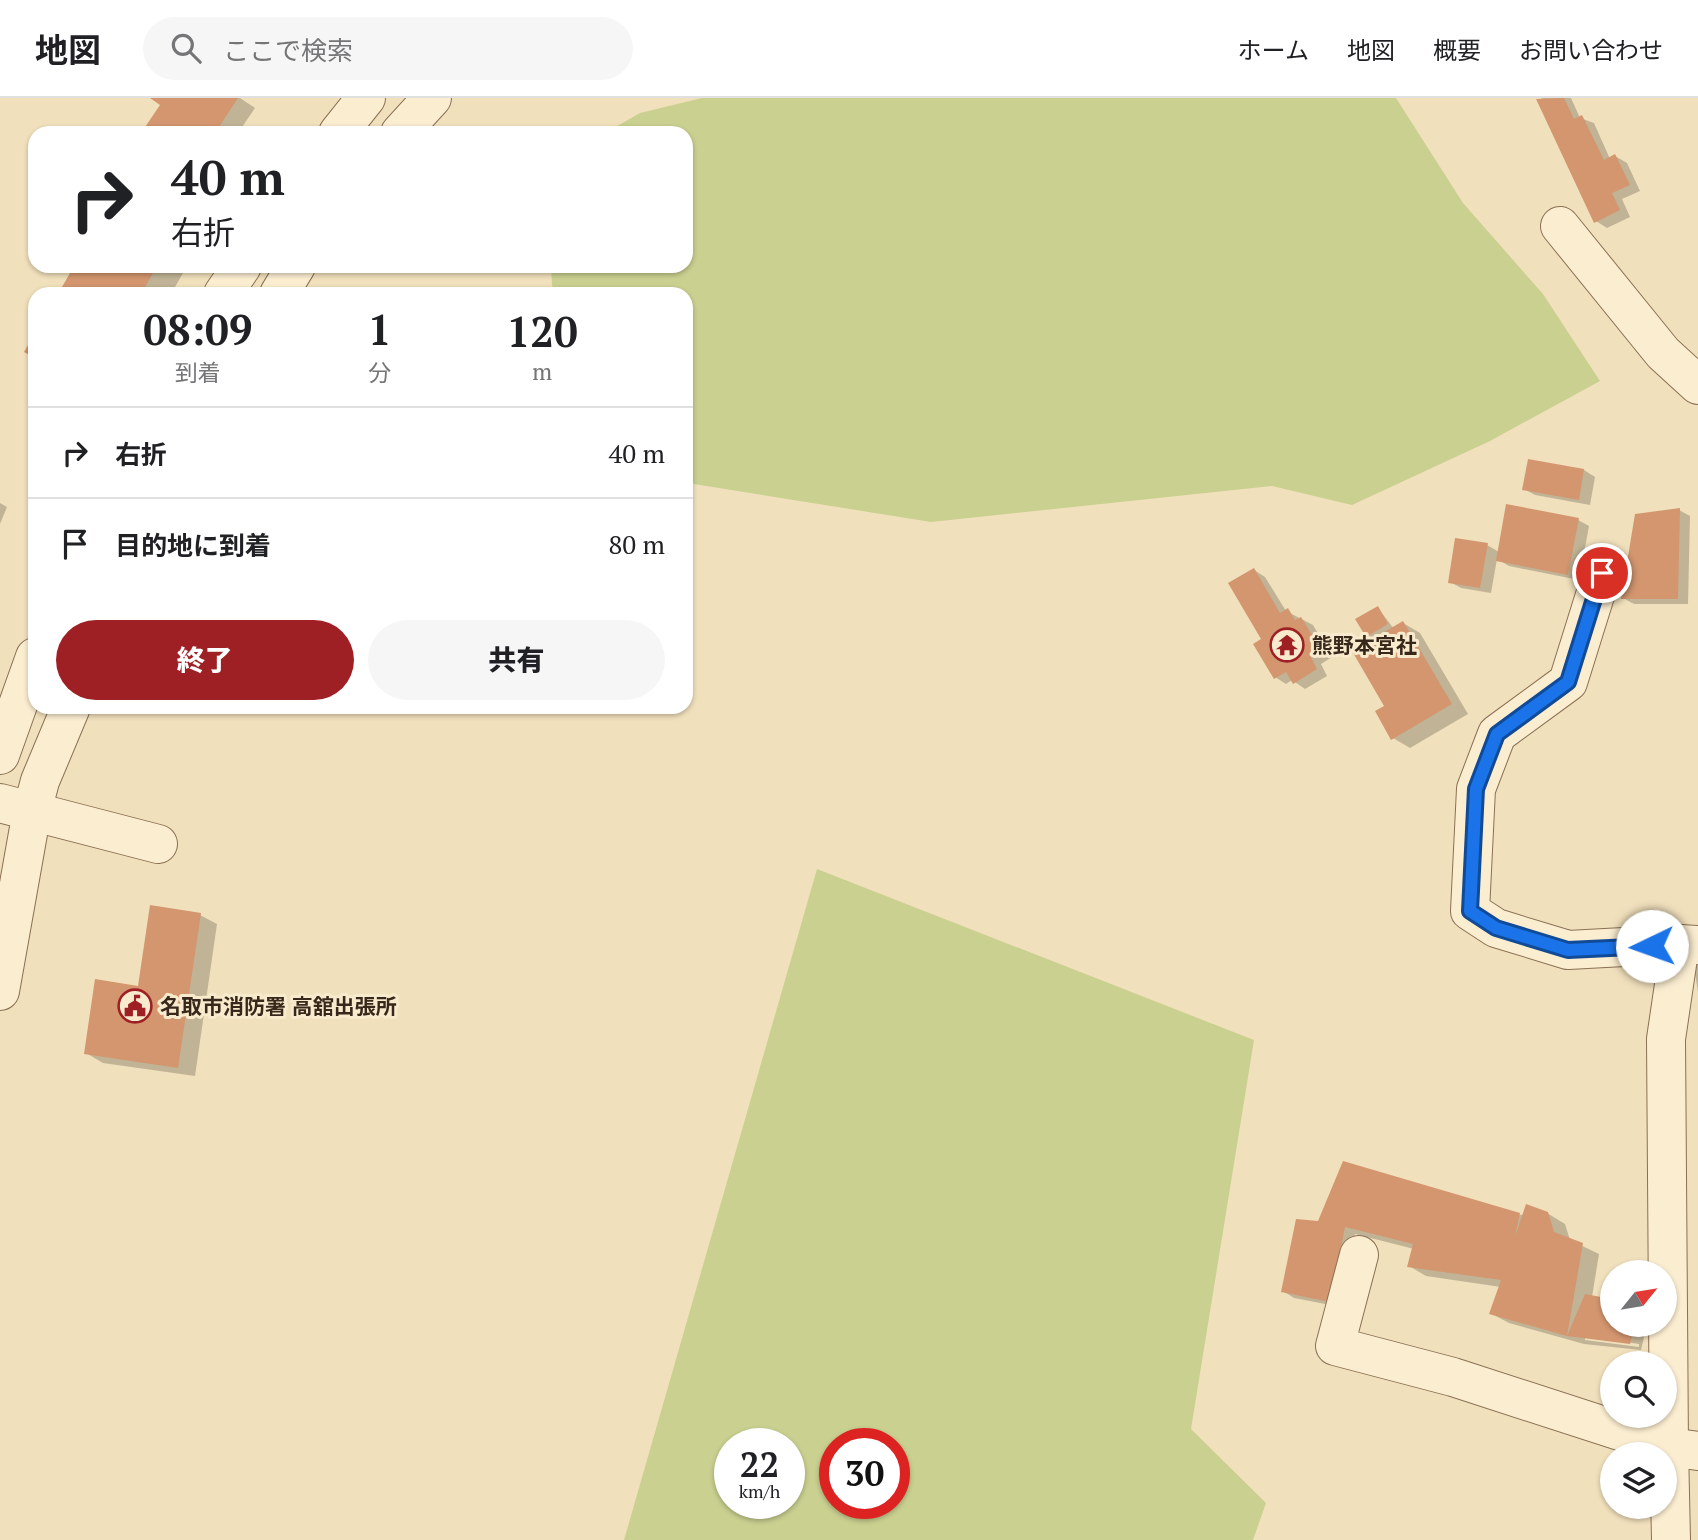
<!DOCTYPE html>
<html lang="ja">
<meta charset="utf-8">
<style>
:root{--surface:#fff;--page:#f6f6f6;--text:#202124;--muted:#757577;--line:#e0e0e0;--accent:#9e2024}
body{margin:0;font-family:"PT Serif","Noto Sans JP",serif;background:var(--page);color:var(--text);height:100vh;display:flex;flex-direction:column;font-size:26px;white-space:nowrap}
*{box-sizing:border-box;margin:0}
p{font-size:23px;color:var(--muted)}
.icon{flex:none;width:38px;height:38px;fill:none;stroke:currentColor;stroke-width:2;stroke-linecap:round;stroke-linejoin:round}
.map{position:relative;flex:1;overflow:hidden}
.drawer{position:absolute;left:28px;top:189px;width:665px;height:427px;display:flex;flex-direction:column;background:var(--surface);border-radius:21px;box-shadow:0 2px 5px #0004}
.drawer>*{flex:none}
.banner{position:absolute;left:28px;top:28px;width:665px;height:147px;border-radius:21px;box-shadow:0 2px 5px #0004;background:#fff;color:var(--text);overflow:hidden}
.needle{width:46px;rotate:60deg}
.tools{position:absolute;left:1600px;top:1162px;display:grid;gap:14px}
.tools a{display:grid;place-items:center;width:77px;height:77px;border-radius:50%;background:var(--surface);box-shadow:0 2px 5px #0004;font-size:35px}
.speed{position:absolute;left:714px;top:1330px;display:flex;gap:14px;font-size:35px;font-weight:700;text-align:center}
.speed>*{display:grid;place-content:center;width:91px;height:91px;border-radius:50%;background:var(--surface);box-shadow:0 2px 5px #0004;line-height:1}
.speed small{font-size:18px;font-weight:400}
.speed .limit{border:10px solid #d22;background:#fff;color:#111}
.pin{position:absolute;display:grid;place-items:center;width:60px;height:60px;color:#fff;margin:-30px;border:4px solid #fff;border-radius:50%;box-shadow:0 2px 7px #0007}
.me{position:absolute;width:77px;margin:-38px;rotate:267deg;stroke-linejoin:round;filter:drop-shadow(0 0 5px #0008)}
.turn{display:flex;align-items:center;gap:24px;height:147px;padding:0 28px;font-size:32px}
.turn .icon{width:91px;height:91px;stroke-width:2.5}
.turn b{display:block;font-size:49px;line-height:60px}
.eta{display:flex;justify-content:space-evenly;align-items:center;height:119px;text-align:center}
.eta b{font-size:42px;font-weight:800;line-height:49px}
.primary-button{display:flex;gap:14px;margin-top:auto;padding:14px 28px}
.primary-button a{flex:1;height:80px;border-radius:42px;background:var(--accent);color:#fff;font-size:28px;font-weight:800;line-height:80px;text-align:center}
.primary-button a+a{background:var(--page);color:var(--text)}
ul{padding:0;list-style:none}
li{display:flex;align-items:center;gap:21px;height:91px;padding:0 28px;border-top:2px solid var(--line)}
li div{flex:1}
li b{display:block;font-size:26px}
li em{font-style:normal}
header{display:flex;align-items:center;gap:42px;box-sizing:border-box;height:98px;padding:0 35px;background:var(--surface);border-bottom:2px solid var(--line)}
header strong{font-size:33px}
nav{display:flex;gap:38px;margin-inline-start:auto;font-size:24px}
.search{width:490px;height:63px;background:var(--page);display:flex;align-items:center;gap:18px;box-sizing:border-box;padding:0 24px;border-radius:38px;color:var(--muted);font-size:26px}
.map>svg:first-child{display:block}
.green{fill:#cad090;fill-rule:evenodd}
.shadow{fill:#0003;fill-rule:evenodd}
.building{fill:#d3966f}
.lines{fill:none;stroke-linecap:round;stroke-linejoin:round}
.minor-casing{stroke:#8a7054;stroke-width:40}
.minor{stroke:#fbedd0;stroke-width:38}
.route-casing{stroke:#114b97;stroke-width:18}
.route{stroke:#1a73e8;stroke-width:12}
.labels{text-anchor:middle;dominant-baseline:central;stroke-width:6;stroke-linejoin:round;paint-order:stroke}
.poi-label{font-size:21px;font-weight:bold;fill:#38281b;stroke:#f8eacd;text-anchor:start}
</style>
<header>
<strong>地図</strong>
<div class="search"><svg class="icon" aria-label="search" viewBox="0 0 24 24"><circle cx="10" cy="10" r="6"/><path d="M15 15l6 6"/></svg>ここで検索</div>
<nav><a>ホーム</a><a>地図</a><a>概要</a><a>お問い合わせ</a></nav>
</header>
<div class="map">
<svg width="1698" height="1442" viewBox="0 0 1698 1442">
<rect width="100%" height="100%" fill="#f1e0bc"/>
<!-- green -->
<g class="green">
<polygon points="702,0 1396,0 1463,105 1543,196 1600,283 1490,343 1352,407 1272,388 931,424 694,386 686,378 686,196 556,196 552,187 551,168 686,168 686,35 605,35 640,15"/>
<path d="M817,771L1254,942L1191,1331L1266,1405L1253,1442H624ZM730,1346H789V1405H730ZM835,1346H894V1405H835Z"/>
</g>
<!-- shadow -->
<g class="shadow">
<polygon points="153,0 240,0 255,10 238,35 143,35 162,6"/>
<polygon points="1543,0 1571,0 1580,20 1594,25 1610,61 1615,58 1627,65 1640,93 1622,101 1630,119 1607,130 1596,123 1538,2"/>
<polygon points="76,168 187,168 171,196 60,196"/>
<polygon points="1584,372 1595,379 1590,407 1535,397 1524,391"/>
<polygon points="0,405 7,409 0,426"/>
<polygon points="1679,412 1690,418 1688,506 1634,506 1623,500"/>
<polygon points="1578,422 1589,428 1579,482 1509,468 1497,461 1491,495 1461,490 1450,484 1487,447 1499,454"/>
<polygon points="1254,472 1265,479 1286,513 1313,527 1332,559 1321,566 1327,578 1305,591 1292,582 1286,586 1275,579 1264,541"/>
<polygon points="1378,510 1394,531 1403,525 1420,535 1468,616 1410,650 1393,640 1375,542 1367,537"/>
<polygon points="200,817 217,826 195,978 103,965 86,955"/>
<polygon points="1698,867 1698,894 1694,869"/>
<path d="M1547,1115L1565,1126L1570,1142L1599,1156L1592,1199L1612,1227H1647L1641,1252L1584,1246L1509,1225L1492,1216L1501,1189L1426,1178L1409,1168L1414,1151L1355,1136L1341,1209L1294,1200L1283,1193L1332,1130ZM1585,1238L1639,1246V1249L1585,1242Z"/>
</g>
<!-- building -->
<g class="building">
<polygon points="150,0 238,0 215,35 141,35 160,7"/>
<polygon points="1564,0 1574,21 1582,17 1604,62 1615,56 1630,87 1612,95 1620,112 1594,125 1536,1"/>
<polygon points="74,168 157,168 141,196 58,196"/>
<polygon points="35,235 35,260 24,254"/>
<polygon points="1528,361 1584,371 1579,402 1522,392"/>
<polygon points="1506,406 1579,420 1568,477 1496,463"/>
<polygon points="1680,410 1678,501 1621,501 1635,416"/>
<polygon points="1455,440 1488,445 1480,490 1448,485"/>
<polygon points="1254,470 1280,515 1288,510 1295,522 1301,519 1322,553 1311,559 1317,571 1293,586 1286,574 1274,581 1253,546 1261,541 1228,485"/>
<polygon points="1378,508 1388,526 1366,539 1355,521"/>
<polygon points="1403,523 1452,606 1391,642 1375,613 1384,608 1352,553"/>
<polygon points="150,807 201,815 178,970 84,956 95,881 138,888"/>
<polygon points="1343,1063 1520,1115 1515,1139 1526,1106 1548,1114 1554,1134 1583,1145 1567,1238 1585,1196 1612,1201 1612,1227 1635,1227 1630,1246 1567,1238 1489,1216 1501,1182 1407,1169 1413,1146 1345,1129 1330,1204 1281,1194 1296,1121 1318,1123"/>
</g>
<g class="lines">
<defs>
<g id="minor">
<polyline points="338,35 366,0"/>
<polyline points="400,35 432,0"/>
<polyline points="1560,128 1663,255 1698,287"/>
<polyline points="223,196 242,168"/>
<polyline points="279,196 296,168"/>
<polyline points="1602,475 1568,584 1497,636 1476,691 1470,813 1496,830 1568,852 1680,846"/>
<polyline points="0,657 35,559"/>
<polyline points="0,705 158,746"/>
<polyline points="0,893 32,713 40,683 71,609"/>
<polyline points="1359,1157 1335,1248 1453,1279 1669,1349 1666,941 1680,846 1698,847"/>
<polyline points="1671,1442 1669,1349 1698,1353"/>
</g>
</defs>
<!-- minor casing -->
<use href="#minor" class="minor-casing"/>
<!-- minor -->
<use href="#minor" class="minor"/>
</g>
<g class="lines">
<defs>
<polyline id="route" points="1602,475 1568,584 1497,636 1476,691 1470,813 1496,830 1568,852 1652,848"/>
</defs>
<!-- route casing -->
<use href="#route" class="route-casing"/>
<!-- route -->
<use href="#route" class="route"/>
</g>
<!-- icons -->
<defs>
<symbol id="temple-ring" viewBox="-11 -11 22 22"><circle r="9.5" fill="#f8eacd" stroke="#9e2024" stroke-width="1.5"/><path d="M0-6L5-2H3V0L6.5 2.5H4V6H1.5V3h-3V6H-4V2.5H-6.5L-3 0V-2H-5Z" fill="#9e2024"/></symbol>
<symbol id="civic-ring" viewBox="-11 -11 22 22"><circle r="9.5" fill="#f8eacd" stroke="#9e2024" stroke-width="1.5"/><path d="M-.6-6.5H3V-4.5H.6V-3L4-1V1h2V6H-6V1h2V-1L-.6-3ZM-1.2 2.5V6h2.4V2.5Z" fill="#9e2024"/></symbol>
</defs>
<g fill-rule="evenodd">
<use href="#temple-ring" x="1268" y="528" width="38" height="38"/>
<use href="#civic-ring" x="116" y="889" width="38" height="38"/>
</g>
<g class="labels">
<!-- poi labels -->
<g class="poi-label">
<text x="1312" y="547">熊野本宮社</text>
<text x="160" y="908">名取市消防署 高舘出張所</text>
</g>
</g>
</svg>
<div class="tools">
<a><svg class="needle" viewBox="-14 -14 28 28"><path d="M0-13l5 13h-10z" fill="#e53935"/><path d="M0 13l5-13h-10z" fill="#757577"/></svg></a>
<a><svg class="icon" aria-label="search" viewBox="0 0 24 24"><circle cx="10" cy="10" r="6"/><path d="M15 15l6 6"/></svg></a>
<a><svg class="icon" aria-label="layers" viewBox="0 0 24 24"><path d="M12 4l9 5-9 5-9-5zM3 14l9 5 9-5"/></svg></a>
</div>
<div class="speed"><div>22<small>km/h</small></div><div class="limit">30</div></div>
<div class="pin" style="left:1602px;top:475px;background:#d93025"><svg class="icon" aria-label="arrive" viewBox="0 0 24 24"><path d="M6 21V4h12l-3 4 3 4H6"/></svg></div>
<svg class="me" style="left:1652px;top:848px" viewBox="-20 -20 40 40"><circle r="19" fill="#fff"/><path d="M0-13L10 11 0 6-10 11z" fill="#1a73e8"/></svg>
<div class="banner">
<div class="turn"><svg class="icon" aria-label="right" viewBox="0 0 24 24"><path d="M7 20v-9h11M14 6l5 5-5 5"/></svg><div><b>40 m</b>右折</div></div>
</div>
<section class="drawer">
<div class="eta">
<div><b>08:09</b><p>到着</p></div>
<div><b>1</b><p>分</p></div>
<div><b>120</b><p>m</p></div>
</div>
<ul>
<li><svg class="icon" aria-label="right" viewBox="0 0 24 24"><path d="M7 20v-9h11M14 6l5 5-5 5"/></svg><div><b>右折</b></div><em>40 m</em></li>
<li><svg class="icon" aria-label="arrive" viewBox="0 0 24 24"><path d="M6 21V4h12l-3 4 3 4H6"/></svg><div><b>目的地に到着</b></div><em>80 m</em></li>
</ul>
<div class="primary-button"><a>終了</a><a>共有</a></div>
</section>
</div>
